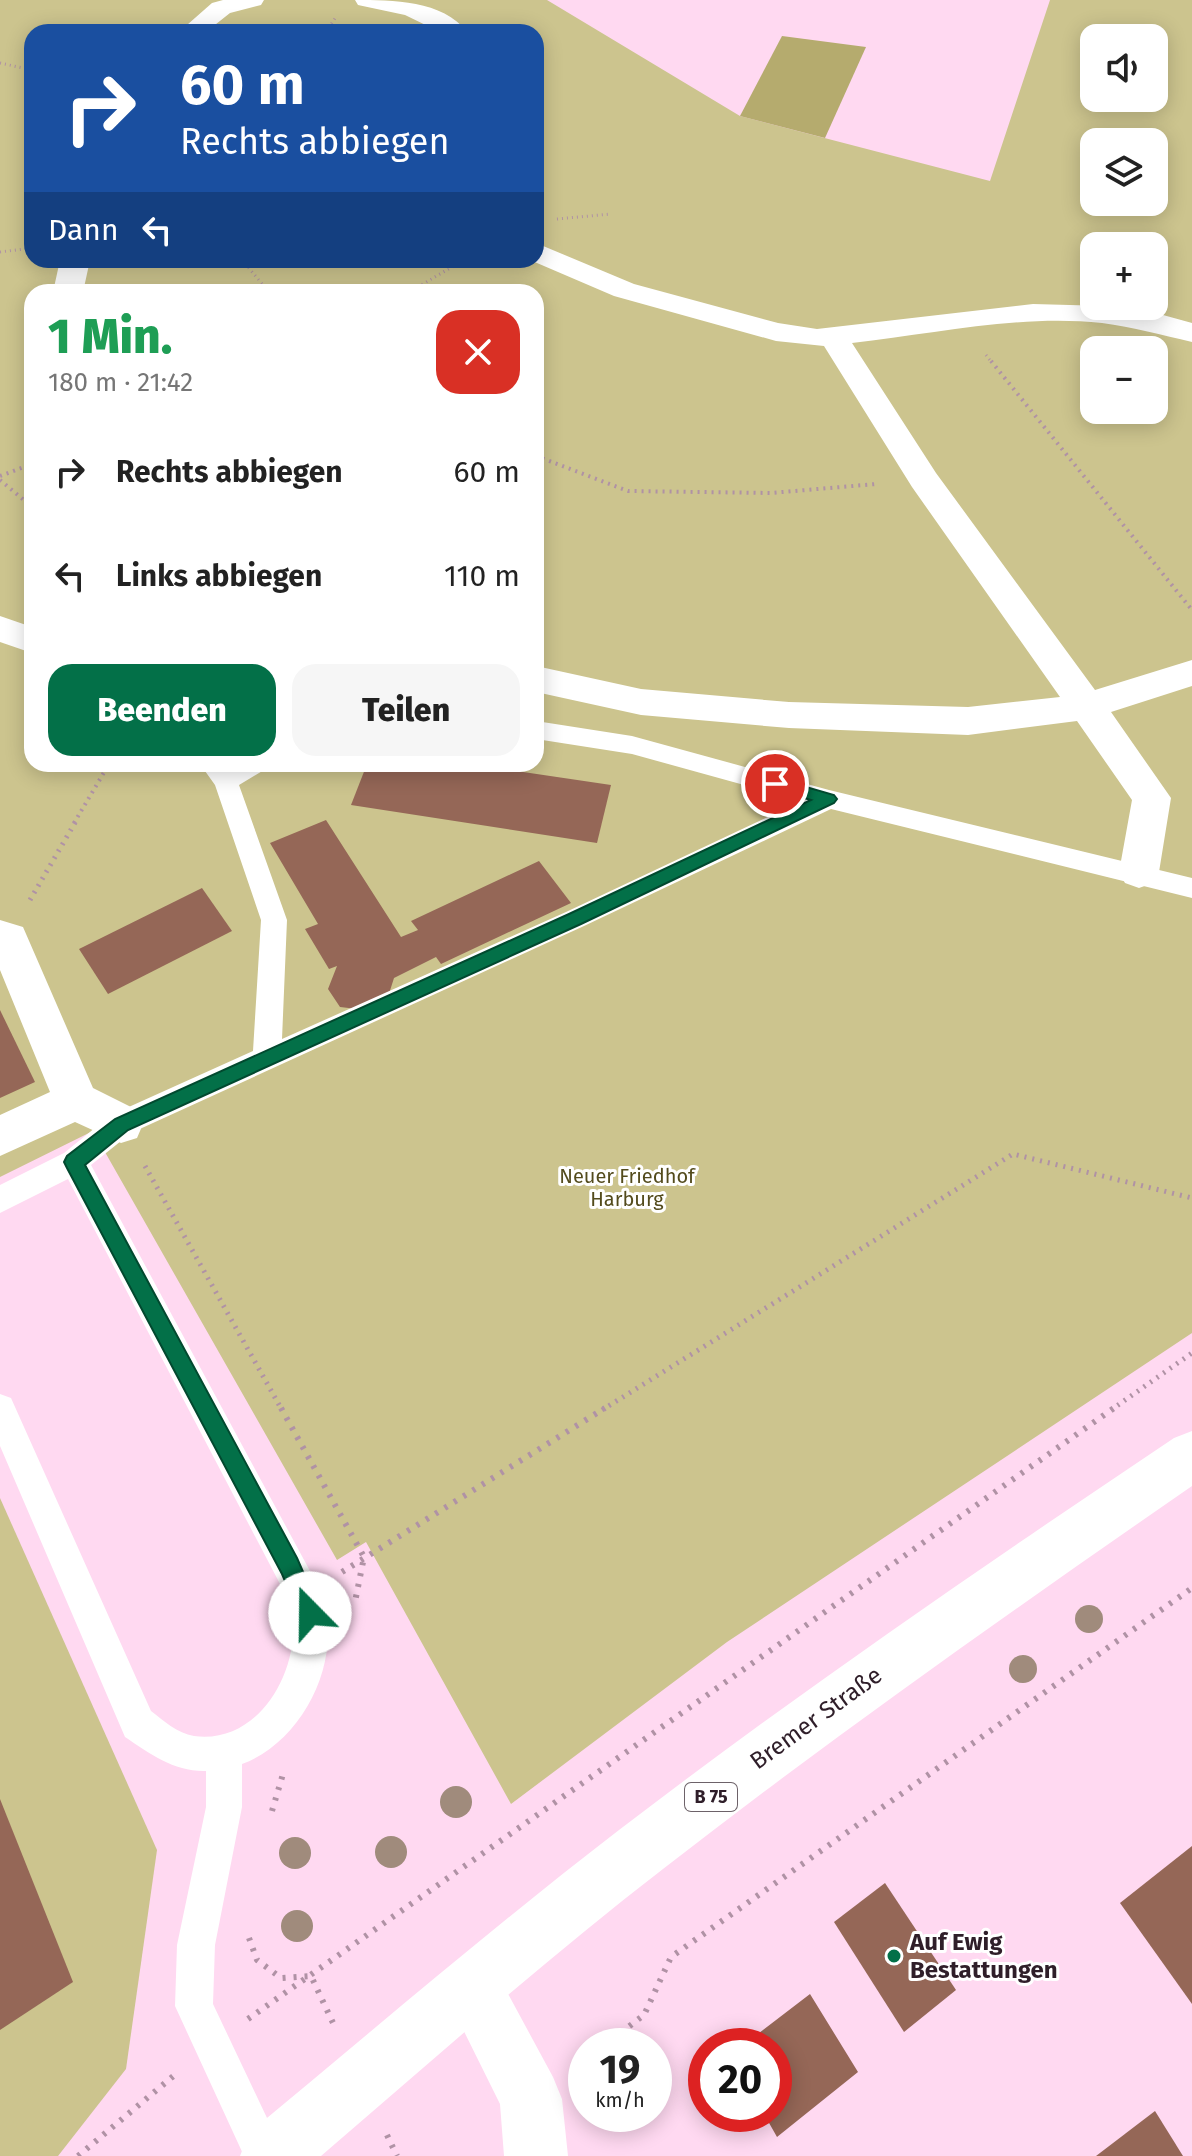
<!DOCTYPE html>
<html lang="de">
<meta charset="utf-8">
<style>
:root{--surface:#fff;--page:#f6f6f6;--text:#222;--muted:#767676;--accent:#037048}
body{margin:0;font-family:"Fira Sans",sans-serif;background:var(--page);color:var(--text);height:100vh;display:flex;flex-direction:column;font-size:30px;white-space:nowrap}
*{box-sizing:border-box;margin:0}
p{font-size:26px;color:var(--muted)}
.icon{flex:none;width:44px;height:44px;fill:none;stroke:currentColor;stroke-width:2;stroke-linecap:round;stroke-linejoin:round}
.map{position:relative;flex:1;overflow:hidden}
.details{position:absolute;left:24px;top:284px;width:520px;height:488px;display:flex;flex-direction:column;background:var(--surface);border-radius:24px;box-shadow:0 4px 20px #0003}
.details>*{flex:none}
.banner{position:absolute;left:24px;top:24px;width:520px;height:244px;border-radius:24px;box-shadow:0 4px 20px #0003;background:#1a4fa0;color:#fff;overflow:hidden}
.fabs{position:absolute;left:1080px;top:24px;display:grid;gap:16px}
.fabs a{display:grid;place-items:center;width:88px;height:88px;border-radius:16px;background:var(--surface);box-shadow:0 4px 20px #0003;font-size:40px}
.speed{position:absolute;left:568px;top:2028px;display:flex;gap:16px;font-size:40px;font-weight:700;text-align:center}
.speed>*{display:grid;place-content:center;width:104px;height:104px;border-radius:50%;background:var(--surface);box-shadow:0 4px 20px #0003;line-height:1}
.speed small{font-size:20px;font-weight:400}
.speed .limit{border:12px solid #d22;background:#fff;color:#111}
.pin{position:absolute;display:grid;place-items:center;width:68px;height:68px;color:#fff;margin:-34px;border:4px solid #fff;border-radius:50%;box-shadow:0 2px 8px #0007}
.me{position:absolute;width:88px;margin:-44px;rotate:338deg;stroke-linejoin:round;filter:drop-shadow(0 0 6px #0008)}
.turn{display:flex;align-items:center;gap:28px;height:168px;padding:0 24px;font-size:36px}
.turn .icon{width:104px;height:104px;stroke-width:2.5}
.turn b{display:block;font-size:56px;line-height:68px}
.then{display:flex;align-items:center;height:76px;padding:0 24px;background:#0003;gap:16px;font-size:30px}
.round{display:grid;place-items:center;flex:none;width:84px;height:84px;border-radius:24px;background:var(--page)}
.overview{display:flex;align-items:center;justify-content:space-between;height:136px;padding:0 24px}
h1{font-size:48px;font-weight:800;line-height:60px;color:#1e9e55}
.button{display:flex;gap:16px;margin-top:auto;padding:16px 24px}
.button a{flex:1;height:92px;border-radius:24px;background:var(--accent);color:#fff;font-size:32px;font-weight:800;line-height:92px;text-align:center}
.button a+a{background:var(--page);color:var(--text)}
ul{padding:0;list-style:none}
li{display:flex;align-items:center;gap:24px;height:104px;padding:0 24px}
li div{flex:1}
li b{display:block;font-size:30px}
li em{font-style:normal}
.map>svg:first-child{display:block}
.green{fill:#ccc48e;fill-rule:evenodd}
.forest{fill:#b5ab6e}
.building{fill:#956757}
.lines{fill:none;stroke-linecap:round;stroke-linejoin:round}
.path-far3{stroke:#b092a5;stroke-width:3;stroke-dasharray:1 4;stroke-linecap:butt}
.path-far2{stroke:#b092a5;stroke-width:4;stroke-dasharray:2 5;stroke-linecap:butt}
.path-far1{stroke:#b092a5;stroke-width:5;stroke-dasharray:2 6;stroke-linecap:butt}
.path{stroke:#b092a5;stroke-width:6;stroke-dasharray:3 8;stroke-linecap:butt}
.lane{fill:#fff;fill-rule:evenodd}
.street{fill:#fff;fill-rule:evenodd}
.secondary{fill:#fff;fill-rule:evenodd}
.primary{fill:#fff;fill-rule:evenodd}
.tree{fill:#a08b7c}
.route{fill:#037048;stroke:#02492f;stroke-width:2}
.poi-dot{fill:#037048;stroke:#fff;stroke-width:3}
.labels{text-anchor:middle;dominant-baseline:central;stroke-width:6;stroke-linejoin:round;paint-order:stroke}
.shield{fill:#fff;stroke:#6d6269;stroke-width:2}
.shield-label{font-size:18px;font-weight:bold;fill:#2f1e29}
.park-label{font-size:20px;fill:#534b1c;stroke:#fff}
.near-street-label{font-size:24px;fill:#2f1e29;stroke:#fff}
.near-poi-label{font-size:24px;font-weight:bold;fill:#2f1e29;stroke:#fff;text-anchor:start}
</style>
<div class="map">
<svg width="1192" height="2156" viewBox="0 0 1192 2156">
<rect width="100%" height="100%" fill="#ffd9f1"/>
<!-- green -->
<g class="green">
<path d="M0,0H547L740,116L990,181L1050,0H1192V1333L727,1642L511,1804L366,1542L337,1560L93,1131L0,1177ZM32,32H536V260H32ZM1094,38H1154V98H1094ZM1094,142H1154V202H1094ZM1094,246H1154V306H1094ZM32,292H536V764H32ZM1094,350H1154V410H1094Z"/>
<polygon points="0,1498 157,1850 126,2069 58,2156 0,2156"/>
</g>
<!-- forest -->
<polygon class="forest" points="782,36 866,47 825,138 740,116"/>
<!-- building -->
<g class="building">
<polygon points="367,764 469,764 611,785 597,843 351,805"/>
<polygon points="326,820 401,937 418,930 411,921 539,861 571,903 441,964 436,957 394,978 387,1000 366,1010 340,1007 328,989 337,966 329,969 305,929 318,924 270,843"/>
<polygon points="202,888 232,931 108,994 79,949"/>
<polygon points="0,1010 35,1082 0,1098"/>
<polygon points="0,1799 73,1982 0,2030"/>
<polygon points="1192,1846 1192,2004 1120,1903"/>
<polygon points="885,1883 956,1990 904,2032 834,1922"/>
<polygon points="810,1994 858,2072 777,2137 764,2114 774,2114 774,2046 742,2046"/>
<polygon points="1155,2111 1183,2156 1096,2156"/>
</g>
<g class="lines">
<!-- path-far3 -->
<g class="path-far3">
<polyline points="326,32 336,17"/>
<polyline points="0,63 32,70"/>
<polyline points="557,219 611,214"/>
<polyline points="0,252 32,248"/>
<polyline points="242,260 269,292"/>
<polyline points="409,292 464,260"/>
<polyline points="986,355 992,363"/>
</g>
<!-- path-far2 -->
<g class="path-far2">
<polyline points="991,361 1192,610"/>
<polyline points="536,456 628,491 771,493 876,484"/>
<polyline points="0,476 32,464"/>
<polyline points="0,480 32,507"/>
<polyline points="74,823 109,764"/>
</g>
<!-- path-far1 -->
<g class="path-far1">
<polyline points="30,900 76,821"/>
<polyline points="145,1166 282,1410"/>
<polyline points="602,1410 1013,1154 1192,1198"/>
<polyline points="1111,1410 1192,1353"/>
</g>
<!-- path -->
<g class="path">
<polyline points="281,1408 364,1557 355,1602"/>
<polyline points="342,1572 605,1408"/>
<polyline points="272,1811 283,1774"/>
<polyline points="249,1938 257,1960 281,1978 311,1976 334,2025"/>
<polyline points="248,2019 1114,1408"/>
<polyline points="603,2046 644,2015 671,1957 1192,1588"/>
<polyline points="387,2135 397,2156"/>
<polyline points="78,2156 177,2073"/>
</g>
<!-- lane -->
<path class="lane" d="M536,721L632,736L829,790L1192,878V898L831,809L584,926L131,1133L91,1165L310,1571C318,1585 325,1601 327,1617C335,1676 297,1744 242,1764V1807L215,1945L213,2004L285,2156H244L175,2006L177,1945L206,1807V1771C175,1772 150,1754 125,1737L0,1446V1394L11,1398L151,1711C164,1721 177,1733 194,1736C262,1745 304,1664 291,1605L68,1179L0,1213V1185L64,1153L111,1115L253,1051L261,920L215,785L200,764H226L229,768L236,764H267L264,770L239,785L287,920L282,1039L566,912L802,801L632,754L536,739Z"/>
<!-- street -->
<g class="street">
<polygon points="223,0 264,0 261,5 230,13 206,32 179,32 212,3"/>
<path d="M355,0C392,0 443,0 467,32H440L405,15L358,5Z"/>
<path d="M536,243L634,284L778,323L817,329L1033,304L1106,306L1163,315L1192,323V342C1162,335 1133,327 1102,323C1020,314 933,334 852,343L936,473L1095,690L1192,660V686L1111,712L1171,798L1159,872L1153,883L1139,888L1125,883L1119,872L1132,800L1077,721L968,735L789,728L641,715L536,692V666L641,689L789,702L968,707L1060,697L912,487L824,346L776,341L614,296L530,260H536Z"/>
<polygon points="60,260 90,260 83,292 53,292"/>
<polygon points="0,616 32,627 32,653 0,642"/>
<polygon points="0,920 23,927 93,1088 137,1110 143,1124 137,1138 121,1143 75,1122 0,1156 0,1115 50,1092 0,970"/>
</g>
<!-- secondary -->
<polygon class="secondary" points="472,1957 493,1966 553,2077 562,2099 568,2156 504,2156 500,2104 442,1987 451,1966"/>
<!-- primary -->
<path class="primary" d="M1192,1431V1486C1013,1610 835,1735 663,1869C545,1960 434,2059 321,2156H240L249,2133C372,2031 493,1927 619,1830C799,1692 986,1564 1174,1438Z"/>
</g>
<!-- trees -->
<g class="tree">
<circle cx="1089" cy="1619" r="14"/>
<circle cx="1023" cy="1669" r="14"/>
<circle cx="456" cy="1802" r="16"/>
<circle cx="391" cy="1852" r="16"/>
<circle cx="295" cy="1853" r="16"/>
<circle cx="297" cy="1926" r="16"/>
</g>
<!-- route -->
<polygon class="route" points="775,778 834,795 837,799 834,803 581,924 128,1130 85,1165 297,1558 321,1613 317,1621 310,1624 302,1621 282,1574 67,1168 64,1162 67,1156 115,1119 569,914 811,800 769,788 767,784"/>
<!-- markers -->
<circle class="poi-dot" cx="894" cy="1956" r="8"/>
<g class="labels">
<!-- shield labels -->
<rect class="shield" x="685" y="1783" width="52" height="28" rx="6"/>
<g class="shield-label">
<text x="711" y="1797">B 75</text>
</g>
<!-- park labels -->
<g class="park-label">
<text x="627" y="1176">Neuer Friedhof<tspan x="627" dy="23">Harburg</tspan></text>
</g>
<!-- near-street labels -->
<g class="near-street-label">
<text transform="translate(816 1718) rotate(-36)">Bremer Straße</text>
</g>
<!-- near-poi labels -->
<g class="near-poi-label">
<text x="910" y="1942">Auf Ewig<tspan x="910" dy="28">Bestattungen</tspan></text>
</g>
</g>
</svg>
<div class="fabs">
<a><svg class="icon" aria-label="sound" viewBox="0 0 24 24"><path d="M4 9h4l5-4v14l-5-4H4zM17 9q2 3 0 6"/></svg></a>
<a><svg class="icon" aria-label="layers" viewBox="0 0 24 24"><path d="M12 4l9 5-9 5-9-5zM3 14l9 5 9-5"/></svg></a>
<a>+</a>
<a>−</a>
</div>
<div class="speed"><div>19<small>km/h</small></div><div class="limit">20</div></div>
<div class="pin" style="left:775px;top:784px;background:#d93025"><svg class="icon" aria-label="arrive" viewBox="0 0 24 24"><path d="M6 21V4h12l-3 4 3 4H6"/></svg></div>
<svg class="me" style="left:310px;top:1613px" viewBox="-20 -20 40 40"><circle r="19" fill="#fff"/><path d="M0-13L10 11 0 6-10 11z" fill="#037048"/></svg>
<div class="banner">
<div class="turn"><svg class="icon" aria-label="right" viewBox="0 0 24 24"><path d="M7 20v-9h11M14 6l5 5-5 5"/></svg><div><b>60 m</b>Rechts abbiegen</div></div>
<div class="then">Dann<svg class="icon" aria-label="left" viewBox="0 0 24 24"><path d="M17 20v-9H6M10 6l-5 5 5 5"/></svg></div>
</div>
<section class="details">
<div class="overview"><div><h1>1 Min.</h1><p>180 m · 21:42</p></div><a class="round" style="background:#d93025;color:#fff"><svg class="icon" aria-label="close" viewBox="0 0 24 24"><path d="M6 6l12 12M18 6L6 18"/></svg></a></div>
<ul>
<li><svg class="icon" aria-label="right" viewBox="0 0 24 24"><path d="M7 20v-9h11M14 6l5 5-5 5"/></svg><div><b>Rechts abbiegen</b></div><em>60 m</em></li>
<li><svg class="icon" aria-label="left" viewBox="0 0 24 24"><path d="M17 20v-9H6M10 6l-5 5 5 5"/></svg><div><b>Links abbiegen</b></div><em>110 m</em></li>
</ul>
<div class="button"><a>Beenden</a><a>Teilen</a></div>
</section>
</div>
